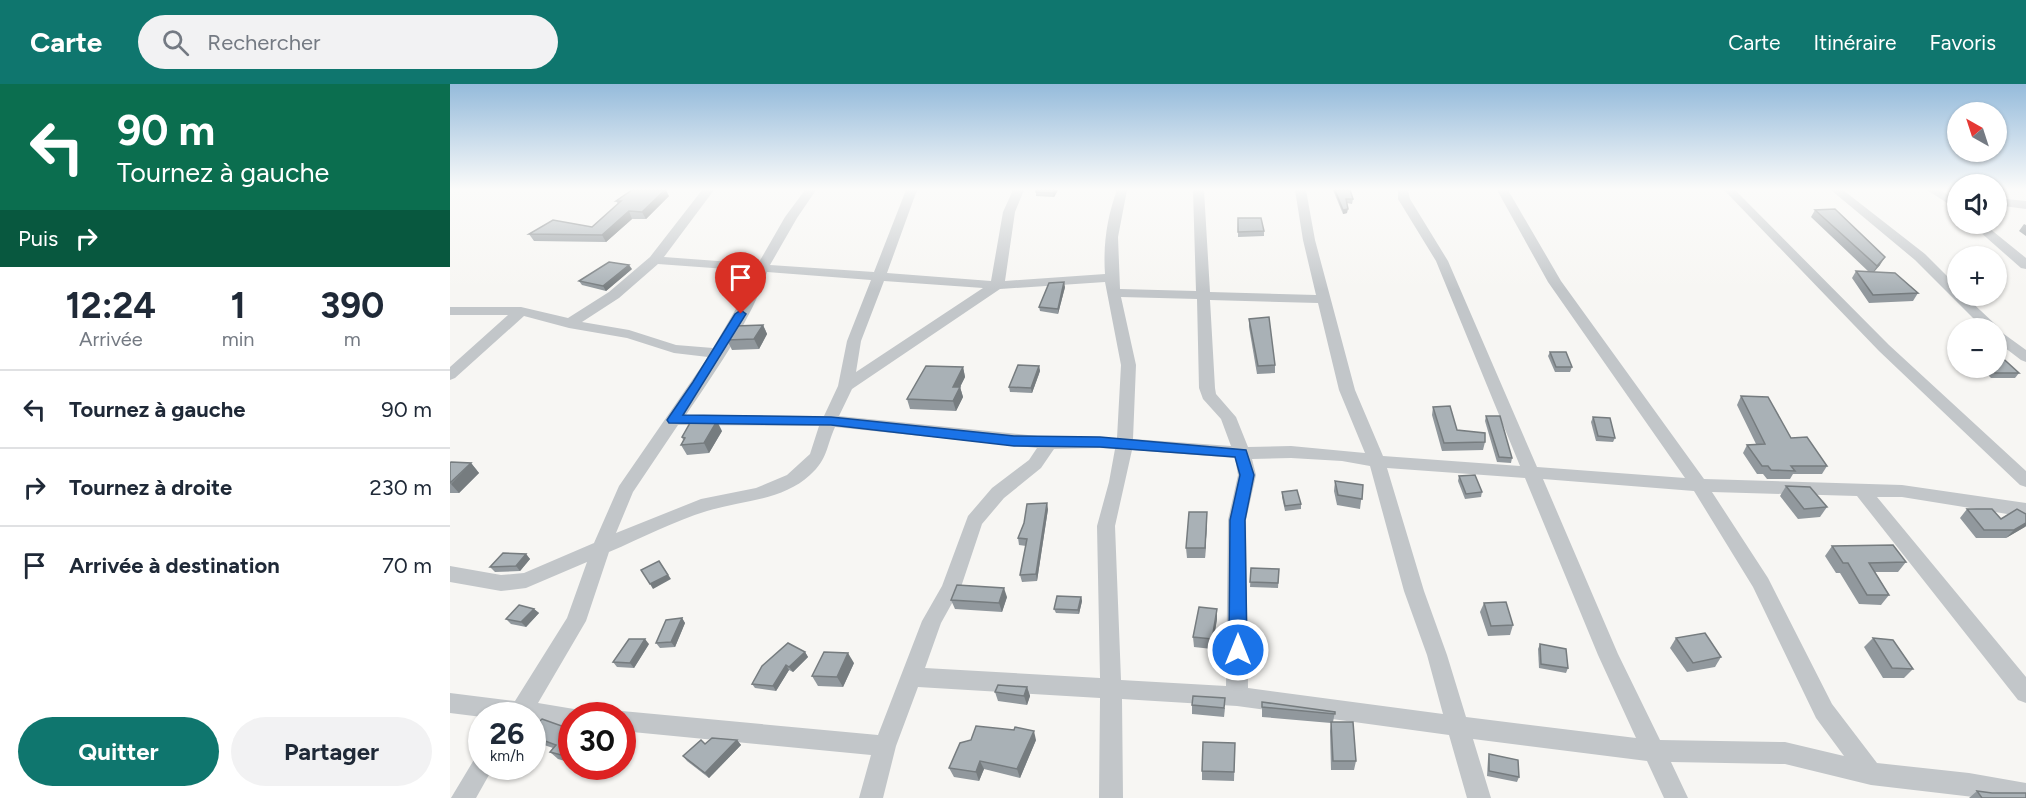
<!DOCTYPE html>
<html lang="fr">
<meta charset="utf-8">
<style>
:root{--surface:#fff;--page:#f2f2f3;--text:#1f2937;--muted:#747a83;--line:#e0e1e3;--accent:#0f766e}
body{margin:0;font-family:Figtree,sans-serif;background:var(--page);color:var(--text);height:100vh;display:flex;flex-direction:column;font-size:22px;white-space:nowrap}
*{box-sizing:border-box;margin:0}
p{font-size:20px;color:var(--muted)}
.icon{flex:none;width:33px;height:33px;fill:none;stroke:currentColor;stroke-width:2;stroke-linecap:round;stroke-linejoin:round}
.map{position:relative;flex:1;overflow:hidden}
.drawer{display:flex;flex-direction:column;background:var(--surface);width:450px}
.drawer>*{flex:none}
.top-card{background:#0b6e4f;color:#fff;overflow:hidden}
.needle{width:39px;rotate:321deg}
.fabs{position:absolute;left:1497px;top:18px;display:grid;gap:12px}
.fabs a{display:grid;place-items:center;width:60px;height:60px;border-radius:50%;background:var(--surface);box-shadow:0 2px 4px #0004;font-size:30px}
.speed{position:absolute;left:18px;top:618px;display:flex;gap:12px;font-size:30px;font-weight:700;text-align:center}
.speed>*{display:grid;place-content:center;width:78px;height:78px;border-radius:50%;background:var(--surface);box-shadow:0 2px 4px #0004;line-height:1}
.speed small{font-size:15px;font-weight:400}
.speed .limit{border:9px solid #d22;background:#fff;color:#111}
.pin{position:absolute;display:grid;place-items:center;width:51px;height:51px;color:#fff;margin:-62px -26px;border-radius:50% 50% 50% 0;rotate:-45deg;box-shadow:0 0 6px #0007}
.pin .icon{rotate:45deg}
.me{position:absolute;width:66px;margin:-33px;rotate:0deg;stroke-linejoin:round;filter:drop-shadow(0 0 4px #0008)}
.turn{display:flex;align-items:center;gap:21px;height:126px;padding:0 18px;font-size:27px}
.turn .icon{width:78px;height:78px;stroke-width:2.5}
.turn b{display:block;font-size:42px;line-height:51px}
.then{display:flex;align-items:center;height:57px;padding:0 18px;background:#0003;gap:12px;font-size:22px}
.eta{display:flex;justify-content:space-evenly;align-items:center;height:102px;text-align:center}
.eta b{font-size:36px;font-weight:700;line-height:42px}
.cta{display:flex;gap:12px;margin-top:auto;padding:12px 18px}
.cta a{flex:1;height:69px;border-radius:36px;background:var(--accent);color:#fff;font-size:24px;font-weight:700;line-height:69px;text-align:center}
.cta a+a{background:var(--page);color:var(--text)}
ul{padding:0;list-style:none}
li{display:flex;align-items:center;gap:18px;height:78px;padding:0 18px;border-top:2px solid var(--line)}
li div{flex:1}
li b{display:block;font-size:22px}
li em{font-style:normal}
header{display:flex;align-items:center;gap:36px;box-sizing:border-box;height:84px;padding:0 30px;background:var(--accent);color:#fff}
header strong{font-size:28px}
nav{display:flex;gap:33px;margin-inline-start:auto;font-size:21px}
.search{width:420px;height:54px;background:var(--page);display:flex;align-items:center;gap:15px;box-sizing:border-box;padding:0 21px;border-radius:33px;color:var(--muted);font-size:22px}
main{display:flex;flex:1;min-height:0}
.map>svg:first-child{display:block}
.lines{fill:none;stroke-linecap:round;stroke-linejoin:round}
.minor{fill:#c2c6c9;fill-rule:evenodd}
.wall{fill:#91989d}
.shaded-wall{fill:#767c7f}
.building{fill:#a9b1b6;stroke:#767c7f;stroke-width:1.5}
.route{fill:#1a73e8;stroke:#114b97;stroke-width:1.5}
</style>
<header>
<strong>Carte</strong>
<div class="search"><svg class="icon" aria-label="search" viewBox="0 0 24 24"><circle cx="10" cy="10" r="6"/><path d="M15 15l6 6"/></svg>Rechercher</div>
<nav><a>Carte</a><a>Itinéraire</a><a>Favoris</a></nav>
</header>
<main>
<section class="drawer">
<div class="top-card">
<div class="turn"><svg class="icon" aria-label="left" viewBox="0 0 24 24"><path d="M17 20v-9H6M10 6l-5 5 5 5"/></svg><div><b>90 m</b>Tournez à gauche</div></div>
<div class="then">Puis<svg class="icon" aria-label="right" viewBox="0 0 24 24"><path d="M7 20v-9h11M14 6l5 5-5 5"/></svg></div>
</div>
<div class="eta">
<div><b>12:24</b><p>Arrivée</p></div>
<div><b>1</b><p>min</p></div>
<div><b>390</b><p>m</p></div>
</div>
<ul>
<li><svg class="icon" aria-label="left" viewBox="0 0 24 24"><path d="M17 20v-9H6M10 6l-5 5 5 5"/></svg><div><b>Tournez à gauche</b></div><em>90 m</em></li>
<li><svg class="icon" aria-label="right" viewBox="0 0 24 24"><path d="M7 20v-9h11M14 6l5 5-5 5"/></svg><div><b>Tournez à droite</b></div><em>230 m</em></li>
<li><svg class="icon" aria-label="arrive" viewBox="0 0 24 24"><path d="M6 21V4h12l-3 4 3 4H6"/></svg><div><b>Arrivée à destination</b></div><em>70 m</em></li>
</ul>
<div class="cta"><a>Quitter</a><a>Partager</a></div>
</section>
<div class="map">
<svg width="1576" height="714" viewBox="0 0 1576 714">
<rect width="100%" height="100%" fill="#f7f6f3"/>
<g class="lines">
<!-- minor -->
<g class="minor">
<path d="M252,106H264L214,173L308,180L335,133L355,106H366L347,134L320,181L424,188L456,106H467L437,189L541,197L553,128L563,106H574L565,128L555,197L655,190C653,161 657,133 667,106H677L668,153L670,205L746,207L743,106H754L760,208L866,211L853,156L845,106H856L865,156L905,306L933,372L1070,382L986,177L948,115V106H958L960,115L998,177L1087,383L1235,394L1098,198L1047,106H1058L1111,197L1254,395L1452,401L1576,419V433L1452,413H1427L1576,593V619L1568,616L1407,412L1262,408L1318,494L1382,620L1427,679L1519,689L1576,699V714H1532L1421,701L1335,680L1221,678L1238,714H1214L1197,677L1023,655L1041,714H1017L999,651L787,622L672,615L673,714H649L650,614L468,603L446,662L433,714H409L421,671L172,647V632H163L172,627L428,651L472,537L492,502L518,432L542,404L579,376L587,364L385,343C376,363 378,375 360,391C332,417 292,416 257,427C224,437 192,454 159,468L136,537L88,619L130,626L132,632H122V643L82,638V632L32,633L0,629V609L65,617L117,534L137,478L76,504L51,507L0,498V482L51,491L74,489L144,459L169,402L258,273L224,269L177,254L119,244L74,232L5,294L0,296V283L58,231H0V223H71L118,234L159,208L200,173ZM208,180L304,187L297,206L263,264L226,261L179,246L132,238L169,214ZM317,188L421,196L397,257L388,302L374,332L236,331C265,288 301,237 317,188ZM434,197L533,204L406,288L411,257ZM655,198L671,281L667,354L597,353L389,332L402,305L550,205ZM671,213L747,215L749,304L753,315L771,335L781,362L683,355L686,281ZM760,216L868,219L889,306L915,369L841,362L798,363L786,333L766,310L765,304ZM228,341L369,342L360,370L337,391L306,404L251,415L166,449L183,408ZM650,364L665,365L659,398L647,442L650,594L475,584L491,539L511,503L532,440L554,414L591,384L604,365ZM682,366L785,374L788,391L778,436L776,602L671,596L665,442ZM841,374L892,377L920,382L954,507L977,571L993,630L798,604L796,436L806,391L802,375ZM937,384L1075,394L1148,571L1186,654L1016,633L997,571L974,507ZM1093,395L1244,407L1303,503L1366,634L1394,672L1335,658L1210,656L1168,570Z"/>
<polygon points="1274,106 1285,106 1439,261 1576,387 1576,403 1570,401 1429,267"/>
<polygon points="1381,106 1393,106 1475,170 1508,203 1508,212 1515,212 1546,241 1547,245 1576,266 1576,278 1571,276 1546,257 1546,244 1533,244 1465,176"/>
<polygon points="1477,106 1490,106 1508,117 1508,126"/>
<polygon points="1546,114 1576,117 1576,125 1546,121"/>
<polygon points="1521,140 1534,140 1576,174 1576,185 1571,184"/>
<polygon points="32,672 32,682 44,682 26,714 1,714 25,674"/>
</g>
</g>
<!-- wall -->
<g class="wall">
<polygon points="586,106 608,106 604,113 586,112"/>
<polygon points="883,106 900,106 903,115 902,120 897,119 897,129 893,130"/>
<polygon points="219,112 196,135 182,135 156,158 84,157 79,150 142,143 168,120 166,117"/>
<polygon points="1365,126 1430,181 1424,188 1468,209 1463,217 1419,219 1402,194 1406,187 1419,188 1361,133"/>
<polygon points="788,134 814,147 814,152 788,153"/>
<polygon points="1574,140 1576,141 1576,152 1569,147"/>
<polygon points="182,185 156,207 132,201 129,197"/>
<polygon points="615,203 608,230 590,227 589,223"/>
<polygon points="799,235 825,281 825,289 807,290 799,243"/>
<polygon points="313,241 317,250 309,265 282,266 277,256"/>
<polygon points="1100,268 1122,283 1120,288 1105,288 1098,272"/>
<polygon points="589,282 590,287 582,309 560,308 559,303"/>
<polygon points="513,283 515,293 510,303 513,313 506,327 460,325 457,315"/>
<polygon points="1531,284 1546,284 1569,289 1565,294 1541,294"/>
<polygon points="1291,312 1341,354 1377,382 1372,390 1343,390 1340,395 1317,395 1313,390 1307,390 1293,369 1297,361 1306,360 1287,321"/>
<polygon points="983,323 1007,346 1035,358 1033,366 992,367 982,331"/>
<polygon points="1036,332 1062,374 1061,379 1047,378 1035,337"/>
<polygon points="1143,333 1165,354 1163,358 1146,357 1141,338"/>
<polygon points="272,347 259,369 237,371 231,361 233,356 232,353"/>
<polygon points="0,379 21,379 29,389 9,409 0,409"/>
<polygon points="1009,392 1032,408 1031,413 1015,415 1008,397"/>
<polygon points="885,397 913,401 910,425 887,421 884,407"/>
<polygon points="1336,402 1377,423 1370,433 1348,435 1330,412"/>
<polygon points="832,408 851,420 851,425 835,427 832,413"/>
<polygon points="598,425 587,497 572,498 570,491 576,462 569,461 568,454"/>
<polygon points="1517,425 1551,435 1576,430 1576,442 1556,454 1526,454 1510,434"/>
<polygon points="757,437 755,474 737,474 736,464"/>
<polygon points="1382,462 1456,478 1448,488 1425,488 1439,511 1431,521 1409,520 1390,489 1386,489 1375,472"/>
<polygon points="76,470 80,475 70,487 45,488 40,483"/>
<polygon points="801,484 829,485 828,504 800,503"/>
<polygon points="557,513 552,528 505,525 501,516"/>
<polygon points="631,513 632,517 629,530 606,529 604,525"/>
<polygon points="1034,519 1063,541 1060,551 1038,552 1030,528"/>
<polygon points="84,525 89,529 76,543 61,540 56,535"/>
<polygon points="767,525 767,535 762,565 744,563 743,553"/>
<polygon points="232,534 235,539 225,563 210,564 206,559"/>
<polygon points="1226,554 1271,573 1265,583 1237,588 1220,564"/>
<polygon points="1423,554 1463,585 1454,594 1433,594 1414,563"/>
<polygon points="199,560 184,584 167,583 163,578"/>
<polygon points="1090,560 1118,584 1116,589 1089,584 1088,565"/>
<polygon points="355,568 358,573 343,588 339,586 326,607 305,604 302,600"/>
<polygon points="404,579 393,603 368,602 362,592"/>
<polygon points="577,603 580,612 577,621 548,617 545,608"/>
<polygon points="812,618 885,628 883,638 906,677 904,686 881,686 880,647 881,639 812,633"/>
<polygon points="742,621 775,624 774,633 742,630"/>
<polygon points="82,644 120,645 122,644 122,679 108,675 100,668 103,664 85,658 82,655"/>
<polygon points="287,656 291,661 259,694 237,677 233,672 255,660"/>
<polygon points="521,656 586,656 570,694 534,685 529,697 504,693 499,684"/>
<polygon points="785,659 784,697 752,696 752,687"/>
<polygon points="1039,670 1069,693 1067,698 1037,692 1038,675"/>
<polygon points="1527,707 1542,709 1576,714 1519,714"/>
</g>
<!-- shaded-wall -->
<g class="shaded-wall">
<polygon points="216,106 219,112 196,135 192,128"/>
<polygon points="605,106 608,106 604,113 603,109"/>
<polygon points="898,125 897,129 893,130 893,126"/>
<polygon points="179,127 182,135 156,158 152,151"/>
<polygon points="1435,173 1430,181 1422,190 1427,182"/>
<polygon points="179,181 182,185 156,207 153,202"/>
<polygon points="614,198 615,203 608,230 608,225"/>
<polygon points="313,241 317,250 309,265 304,255"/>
<polygon points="589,282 590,287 582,309 581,304"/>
<polygon points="513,283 515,293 510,303 513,313 506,327 503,317 503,303"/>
<polygon points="267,337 272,347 259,369 254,359"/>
<polygon points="21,379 29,389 9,409 1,400"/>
<polygon points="597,419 598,425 587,497 586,490"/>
<polygon points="757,428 757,437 755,474 755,464"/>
<polygon points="1576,439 1576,442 1575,443 1556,454 1564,446"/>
<polygon points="76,470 80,475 70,487 66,482"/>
<polygon points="209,477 221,495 203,505 200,500"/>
<polygon points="554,504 557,513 552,528 549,519"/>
<polygon points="631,513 632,517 629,530 628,526"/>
<polygon points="84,525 89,529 76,543 71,538"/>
<polygon points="767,525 767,535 762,565 762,555"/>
<polygon points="232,534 235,539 225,563 221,558"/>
<polygon points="195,555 199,560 184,584 180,579"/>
<polygon points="355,568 358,573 343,588 339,583"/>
<polygon points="398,569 404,579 393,603 387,593"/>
<polygon points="336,581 339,586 326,607 323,602"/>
<polygon points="577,603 580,612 577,621 574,612"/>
<polygon points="584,647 586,656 570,694 567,685"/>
<polygon points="287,656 291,661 259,694 255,689"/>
<polygon points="530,677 534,685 529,697 526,688"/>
</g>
<!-- building -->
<g class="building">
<polygon points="182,106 215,106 192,128 179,127 152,151 79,150 103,136 142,143 171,117 166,117"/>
<polygon points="586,106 605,106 603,109 586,108"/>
<polygon points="885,106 900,106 903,115 896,115 898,125 893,126"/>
<polygon points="1385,125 1435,173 1427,182 1365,126"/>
<polygon points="788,134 811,134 814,147 788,148"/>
<polygon points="159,178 179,181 153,202 129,197"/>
<polygon points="1406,187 1445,189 1468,209 1423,211"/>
<polygon points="614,198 608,225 589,223 599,199"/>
<polygon points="819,233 825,281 808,282 799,235"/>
<polygon points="313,241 304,255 277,256 285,242"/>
<polygon points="1100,268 1116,268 1122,283 1106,283"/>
<polygon points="1546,269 1547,269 1569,289 1545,289 1539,284 1546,284"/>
<polygon points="568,281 589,282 581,304 559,303"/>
<polygon points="476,282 513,283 503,303 510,303 503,317 457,315"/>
<polygon points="1291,312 1318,313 1341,354 1357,353 1377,382 1341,382 1345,387 1321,386 1318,382 1312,382 1297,361 1315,360"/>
<polygon points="1000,322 1007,346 1035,349 1035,358 994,359 983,323"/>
<polygon points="1036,332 1050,332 1062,374 1049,373"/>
<polygon points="1143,333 1160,334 1165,354 1148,352"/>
<polygon points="267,337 254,359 231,361 235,354 232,353 240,339"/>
<polygon points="1,378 21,379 0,399 0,379"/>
<polygon points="1025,391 1032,408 1016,410 1009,392"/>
<polygon points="885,397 913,401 912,415 888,411"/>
<polygon points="1336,402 1360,403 1377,423 1354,425"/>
<polygon points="847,406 851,420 835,422 832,408"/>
<polygon points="597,419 586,490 570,491 577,455 568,454 574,439 577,420"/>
<polygon points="1517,425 1542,425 1551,435 1567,425 1576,430 1576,439 1564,446 1534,446"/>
<polygon points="739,428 757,428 755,464 736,464"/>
<polygon points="1443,461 1456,478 1419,479 1439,511 1417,511 1398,479 1393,479 1382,462"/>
<polygon points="53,469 76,470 66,482 40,483"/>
<polygon points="209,477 218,491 200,500 191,486"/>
<polygon points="801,484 829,485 828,499 800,498"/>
<polygon points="507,501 554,504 549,519 501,516"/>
<polygon points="607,512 631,513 628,526 604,525"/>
<polygon points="1056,518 1063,541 1041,542 1034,519"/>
<polygon points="69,521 84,525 71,538 56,535"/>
<polygon points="749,523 767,525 762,555 743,553"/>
<polygon points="232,534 221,558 206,559 216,536"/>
<polygon points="1255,549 1271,573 1243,579 1226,554"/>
<polygon points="1423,554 1443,556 1463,585 1442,584"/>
<polygon points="179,555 195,555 180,579 163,578"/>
<polygon points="338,559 355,568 339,583 336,581 323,602 302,600 312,582"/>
<polygon points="1090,560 1116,565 1118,584 1091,580"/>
<polygon points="374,568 398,569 387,593 362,592"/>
<polygon points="548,601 577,603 574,612 545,608"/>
<polygon points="743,612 775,614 774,624 742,621"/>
<polygon points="812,618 885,628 885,630 812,623"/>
<polygon points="92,635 120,645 122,644 122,670 119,673 100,668 106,661 82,652 82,644"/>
<polygon points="881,638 903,638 906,677 883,677"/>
<polygon points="526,642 564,646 565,643 584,647 567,685 530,677 526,688 499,684 510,659 521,656"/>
<polygon points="262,654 287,656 255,689 233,672 251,656 255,660"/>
<polygon points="753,658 785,659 784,688 752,687"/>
<polygon points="1039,670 1068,676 1069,693 1039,687"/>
<polygon points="1527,707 1542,709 1576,709 1576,714 1532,714"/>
</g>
<!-- sky -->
<linearGradient id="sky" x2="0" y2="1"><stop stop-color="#95bbdb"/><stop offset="0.51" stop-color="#fbfbfa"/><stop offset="1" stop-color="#fbfbfa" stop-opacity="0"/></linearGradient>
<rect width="1576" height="206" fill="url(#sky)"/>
<!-- route -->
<polygon class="route" points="291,226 296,230 233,331 381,333 564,352 650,353 796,366 804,391 795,436 797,566 794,571 788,574 782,571 779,566 780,436 790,391 785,373 650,363 564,362 381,341 219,339 217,336 219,333 243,298 285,230"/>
</svg>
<div class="fabs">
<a><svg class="needle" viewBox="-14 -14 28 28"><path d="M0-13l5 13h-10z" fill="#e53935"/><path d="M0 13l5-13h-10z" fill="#747a83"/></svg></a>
<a><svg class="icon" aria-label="sound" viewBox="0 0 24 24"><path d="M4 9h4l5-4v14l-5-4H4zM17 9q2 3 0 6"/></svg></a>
<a>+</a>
<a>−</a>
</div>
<div class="speed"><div>26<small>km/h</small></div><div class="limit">30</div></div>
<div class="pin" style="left:291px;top:230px;background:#d93025"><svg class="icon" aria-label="arrive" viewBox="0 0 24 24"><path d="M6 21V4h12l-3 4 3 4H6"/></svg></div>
<svg class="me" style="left:788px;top:566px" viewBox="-20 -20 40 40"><circle r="17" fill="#1a73e8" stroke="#fff" stroke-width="3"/><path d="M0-11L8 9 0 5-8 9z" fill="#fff"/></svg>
</div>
</main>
